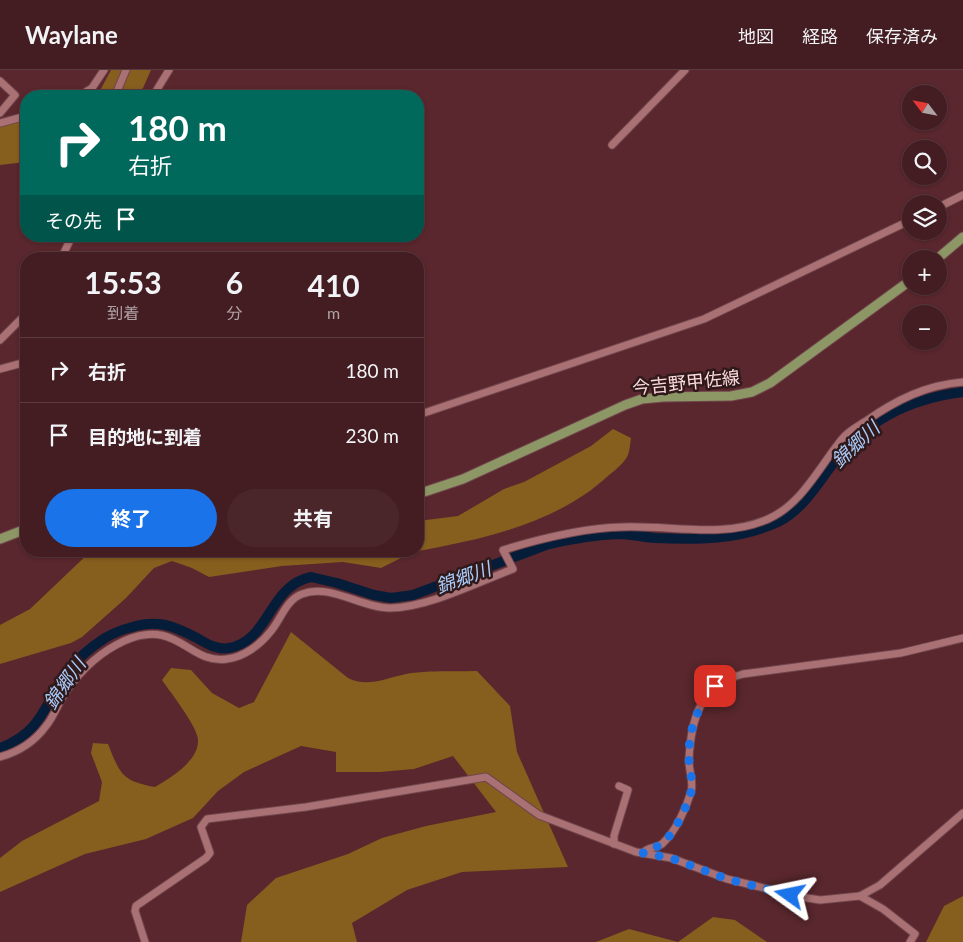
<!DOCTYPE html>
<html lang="ja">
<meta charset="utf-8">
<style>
:root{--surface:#431d22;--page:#4a262a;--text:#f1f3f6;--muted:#afa2a5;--line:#5b3b40;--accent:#1a73e8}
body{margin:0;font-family:Lato,"Noto Sans JP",sans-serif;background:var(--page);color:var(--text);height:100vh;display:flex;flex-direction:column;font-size:19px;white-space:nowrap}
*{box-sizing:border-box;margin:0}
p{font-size:16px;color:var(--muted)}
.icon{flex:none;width:28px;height:28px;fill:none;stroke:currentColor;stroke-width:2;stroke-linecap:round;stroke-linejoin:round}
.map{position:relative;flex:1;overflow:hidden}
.side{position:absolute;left:20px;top:182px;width:404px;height:305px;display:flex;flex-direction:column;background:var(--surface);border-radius:20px;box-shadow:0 1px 4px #0004,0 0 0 1px var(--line)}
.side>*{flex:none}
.banner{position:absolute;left:20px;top:20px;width:404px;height:152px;border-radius:20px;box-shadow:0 1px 4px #0004,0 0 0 1px var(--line);background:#00695c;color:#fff;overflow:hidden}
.needle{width:32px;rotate:302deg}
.tools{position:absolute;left:902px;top:15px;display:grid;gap:10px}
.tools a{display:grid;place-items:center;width:45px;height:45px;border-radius:50%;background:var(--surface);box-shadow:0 1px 4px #0004,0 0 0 1px var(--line);font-size:25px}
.pin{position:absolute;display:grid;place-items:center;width:42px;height:42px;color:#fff;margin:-21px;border-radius:10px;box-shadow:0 2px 8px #0006}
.me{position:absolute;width:55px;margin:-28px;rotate:282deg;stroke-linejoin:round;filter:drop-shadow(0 0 4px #0008)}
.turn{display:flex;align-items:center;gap:18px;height:105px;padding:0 25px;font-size:22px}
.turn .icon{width:65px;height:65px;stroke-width:2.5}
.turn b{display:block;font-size:35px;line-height:42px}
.then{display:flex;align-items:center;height:48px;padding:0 25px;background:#0003;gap:10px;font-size:19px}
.eta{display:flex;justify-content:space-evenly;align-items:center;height:85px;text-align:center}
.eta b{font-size:30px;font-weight:700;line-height:35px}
.button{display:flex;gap:10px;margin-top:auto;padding:10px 25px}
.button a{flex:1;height:58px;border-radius:30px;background:var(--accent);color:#fff;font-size:20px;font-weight:700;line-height:58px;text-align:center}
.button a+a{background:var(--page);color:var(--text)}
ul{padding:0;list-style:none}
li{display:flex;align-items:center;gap:15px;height:65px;padding:0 25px;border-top:1px solid var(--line)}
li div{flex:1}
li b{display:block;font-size:19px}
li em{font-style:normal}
header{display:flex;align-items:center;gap:30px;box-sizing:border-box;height:70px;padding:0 25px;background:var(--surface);border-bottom:1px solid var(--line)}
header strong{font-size:24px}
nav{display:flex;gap:28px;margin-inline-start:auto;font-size:18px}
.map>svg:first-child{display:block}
.forest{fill:#865e1e}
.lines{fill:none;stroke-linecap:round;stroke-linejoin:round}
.river{stroke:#061d3a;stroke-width:10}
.minor-casing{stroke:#71464d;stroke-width:9}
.major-casing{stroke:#71464d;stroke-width:11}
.minor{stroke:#aa7174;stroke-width:7}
.major{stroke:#8d9765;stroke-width:9}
.route{stroke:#1a73e8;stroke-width:9;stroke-dasharray:0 16.2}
.labels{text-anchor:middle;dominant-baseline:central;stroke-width:5;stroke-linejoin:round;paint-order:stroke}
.street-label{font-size:18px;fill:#fbdadc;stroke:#30191b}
.water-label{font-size:19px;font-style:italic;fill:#a9cbf9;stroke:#30191b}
</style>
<header>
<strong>Waylane</strong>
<nav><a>地図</a><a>経路</a><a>保存済み</a></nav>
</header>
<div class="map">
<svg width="963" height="872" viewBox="0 0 963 872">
<rect width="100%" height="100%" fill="#59272d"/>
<!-- forest -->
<g class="forest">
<polygon points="111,0 151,0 143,18 136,26 97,26"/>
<polygon points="26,45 26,92 0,95 0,50"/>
<path d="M613,359L631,368C630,373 630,382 627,387C623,394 614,401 608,406C557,453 484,469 418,481V451L458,446L504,419L524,412L591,376Z"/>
<polygon points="91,481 415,481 381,498 343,492 282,496 209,507 192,498 172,491 154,498 126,528 82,567 71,573 0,594 0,555 30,539"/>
<path d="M291,562L348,608C367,618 386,608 406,604C428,600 454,602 477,601L510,636L517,682L568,797L462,802L407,820L352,853L357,872H241L247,835L276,808L348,784L382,768L426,756L496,742L453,686L414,699L380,702H336V682L301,676L244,702L218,721L193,748L146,769L85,784L0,822V788L22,771L99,731L102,712L91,683L93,673L108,674C120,704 122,711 155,717C170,708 199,691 198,670C198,657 170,622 162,610L171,598L191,600L212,623L239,638L254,632Z"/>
<polygon points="963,826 963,872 926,872 944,836"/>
<polygon points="713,847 735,850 767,872 596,872 629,859 678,872"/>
</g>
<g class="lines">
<!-- river -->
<path class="river" d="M0,678C43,662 44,634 68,601C78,588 91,577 105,568C112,564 121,560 129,558C157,549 172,555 197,568C207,574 217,580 229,578C270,571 268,516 311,507L337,513L374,525L391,528L413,525L546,475C570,469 593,465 617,464C630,464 643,467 655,468C696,470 739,470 778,452C802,440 816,416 832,395C865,350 909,329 963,322"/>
<defs>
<g id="minor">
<polyline points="0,11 15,25 0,43"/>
<polyline points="79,26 92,18 104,0"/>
<polyline points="115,26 126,0"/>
<polyline points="153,26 169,0"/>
<polyline points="0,53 26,46"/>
<polyline points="612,75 685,0"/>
<polyline points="939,137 963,125"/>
<polyline points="61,189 72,166"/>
<polyline points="0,270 26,244"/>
<polyline points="0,299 26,292"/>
<polyline points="418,345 704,249 911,150"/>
<path d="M0,687C18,682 35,671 46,656C55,645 59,631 67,620C82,599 100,582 124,571C178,547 188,595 227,589C244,587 260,575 271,561C281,549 286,530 302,524C330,513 361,538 390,538C427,538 478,512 513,499L503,480C542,468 582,458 622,457C671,455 722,469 768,449C802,434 819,397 842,369C848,361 858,356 866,351C896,330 926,315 963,312"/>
<polyline points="614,774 614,766 628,720 619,716"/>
<path d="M643,783C648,776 657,779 663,773C676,761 686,738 691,722C694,712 689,702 689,691C689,684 690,676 691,668C696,634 709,614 743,604L901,583L963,568"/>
<polyline points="860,826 883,839 915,864 910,872"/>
<polyline points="145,872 135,841 136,836 206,788 210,783 201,757 207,749 306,737 486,707 539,745 636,782 671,788 727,809 801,827 820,830 860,826 880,815 963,743"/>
</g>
<g id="major">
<polyline points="937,189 963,167"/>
<polyline points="418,424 463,409 625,335 642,329 663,327 731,326 752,322 770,313 911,210"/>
<polyline points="0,469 26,459"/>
</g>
</defs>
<!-- minor casing -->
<use href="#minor" class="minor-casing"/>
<!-- major casing -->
<use href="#major" class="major-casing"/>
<!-- minor -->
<use href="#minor" class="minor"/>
<!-- major -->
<use href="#major" class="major"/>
</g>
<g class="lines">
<!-- route -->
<path class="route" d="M715,616C696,639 688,660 689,691C689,701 694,711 691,722C686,738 676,761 663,773C657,779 648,776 643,783L671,788L727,809L790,825"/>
</g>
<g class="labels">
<!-- street labels -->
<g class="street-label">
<text transform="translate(686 312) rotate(-6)">今吉野甲佐線</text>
</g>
<!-- water labels -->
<g class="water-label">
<text transform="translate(855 374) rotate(-43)">錦郷川</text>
<text transform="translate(463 507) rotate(-20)">錦郷川</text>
<text transform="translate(64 613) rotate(-55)">錦郷川</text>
</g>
</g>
</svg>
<div class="tools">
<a><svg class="needle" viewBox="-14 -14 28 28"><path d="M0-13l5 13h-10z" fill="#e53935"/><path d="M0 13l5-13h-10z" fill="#afa2a5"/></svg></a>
<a><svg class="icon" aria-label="search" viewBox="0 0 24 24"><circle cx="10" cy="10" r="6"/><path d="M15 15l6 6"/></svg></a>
<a><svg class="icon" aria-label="layers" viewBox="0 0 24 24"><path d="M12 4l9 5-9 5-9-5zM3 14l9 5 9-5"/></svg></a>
<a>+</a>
<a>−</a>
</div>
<div class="pin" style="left:715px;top:616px;background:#d93025"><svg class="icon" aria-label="arrive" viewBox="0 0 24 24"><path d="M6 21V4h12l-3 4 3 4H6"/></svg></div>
<svg class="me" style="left:790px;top:825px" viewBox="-20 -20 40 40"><path d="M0-17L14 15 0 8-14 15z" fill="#1a73e8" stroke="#fff" stroke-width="4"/></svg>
<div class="banner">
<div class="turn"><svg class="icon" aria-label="right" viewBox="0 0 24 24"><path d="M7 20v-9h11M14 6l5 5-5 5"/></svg><div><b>180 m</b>右折</div></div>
<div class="then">その先<svg class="icon" aria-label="arrive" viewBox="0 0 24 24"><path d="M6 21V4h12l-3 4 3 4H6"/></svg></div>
</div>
<section class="side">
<div class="eta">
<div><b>15:53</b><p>到着</p></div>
<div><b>6</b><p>分</p></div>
<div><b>410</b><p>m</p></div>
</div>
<ul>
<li><svg class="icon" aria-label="right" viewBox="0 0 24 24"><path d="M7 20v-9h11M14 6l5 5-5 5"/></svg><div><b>右折</b></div><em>180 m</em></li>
<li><svg class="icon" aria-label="arrive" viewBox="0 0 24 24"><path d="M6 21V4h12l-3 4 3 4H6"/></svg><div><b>目的地に到着</b></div><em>230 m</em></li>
</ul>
<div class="button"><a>終了</a><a>共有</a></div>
</section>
</div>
